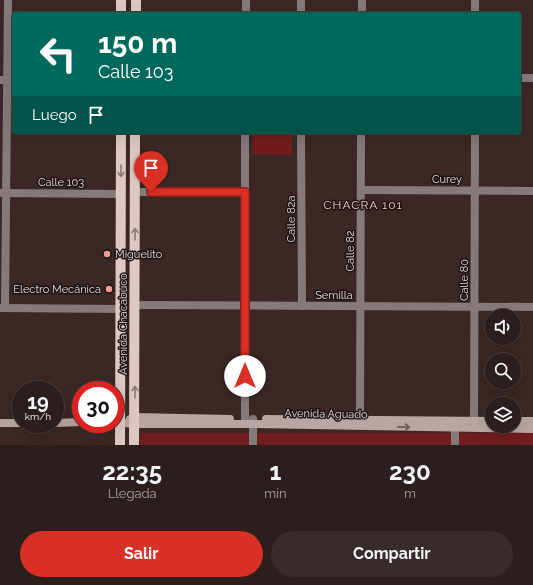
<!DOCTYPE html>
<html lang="es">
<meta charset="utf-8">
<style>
:root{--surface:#2c1e1c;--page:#382b29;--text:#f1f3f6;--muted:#a6a2a3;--line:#483c3b;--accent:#d93025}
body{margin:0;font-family:Raleway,sans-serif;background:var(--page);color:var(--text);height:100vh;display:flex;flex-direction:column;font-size:15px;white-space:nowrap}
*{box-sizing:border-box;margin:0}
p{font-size:13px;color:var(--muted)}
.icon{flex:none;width:22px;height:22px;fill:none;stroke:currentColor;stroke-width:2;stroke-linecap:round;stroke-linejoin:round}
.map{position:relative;height:445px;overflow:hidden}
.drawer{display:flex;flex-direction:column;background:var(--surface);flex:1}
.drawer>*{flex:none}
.hud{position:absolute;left:12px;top:12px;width:509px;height:122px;border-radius:4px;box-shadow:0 4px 16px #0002,0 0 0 1px var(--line);background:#00695c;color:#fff;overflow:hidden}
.fabs{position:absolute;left:485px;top:309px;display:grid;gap:8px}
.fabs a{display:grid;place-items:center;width:36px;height:36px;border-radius:50%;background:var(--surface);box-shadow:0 4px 16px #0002,0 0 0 1px var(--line);font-size:20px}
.speed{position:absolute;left:12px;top:381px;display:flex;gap:8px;font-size:20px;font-weight:700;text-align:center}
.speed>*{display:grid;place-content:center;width:52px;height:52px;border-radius:50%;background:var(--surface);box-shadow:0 4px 16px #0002,0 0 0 1px var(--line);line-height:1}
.speed small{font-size:10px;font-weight:400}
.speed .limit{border:6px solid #d22;background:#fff;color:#111}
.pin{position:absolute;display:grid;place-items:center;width:34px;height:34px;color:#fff;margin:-41px -17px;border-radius:50% 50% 50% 0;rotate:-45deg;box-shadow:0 0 4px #0007}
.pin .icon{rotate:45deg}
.me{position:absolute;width:44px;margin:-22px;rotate:0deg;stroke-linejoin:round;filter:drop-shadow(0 0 3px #0008)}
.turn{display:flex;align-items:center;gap:14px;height:84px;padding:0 20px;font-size:18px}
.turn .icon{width:52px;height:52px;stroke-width:2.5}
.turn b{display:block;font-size:28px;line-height:34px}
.then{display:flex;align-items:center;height:38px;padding:0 20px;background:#0003;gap:8px;font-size:15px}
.eta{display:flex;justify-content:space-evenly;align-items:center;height:68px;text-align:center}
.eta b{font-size:24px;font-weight:700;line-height:28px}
.action{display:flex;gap:8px;margin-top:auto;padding:8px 20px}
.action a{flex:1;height:46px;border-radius:24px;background:var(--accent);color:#fff;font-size:16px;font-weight:700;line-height:46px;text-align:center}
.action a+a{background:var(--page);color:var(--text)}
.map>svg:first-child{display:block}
.green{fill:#721c1d}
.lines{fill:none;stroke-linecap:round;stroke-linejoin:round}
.minor{stroke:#857a79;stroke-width:8}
.secondary{stroke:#b7a6a4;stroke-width:8}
.primary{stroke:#dec8c5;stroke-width:10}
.oneway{stroke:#877774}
.oneway2{stroke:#6a5c5b}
.route-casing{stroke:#8d1f18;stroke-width:10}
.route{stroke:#d93025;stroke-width:7}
.poi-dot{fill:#f59c95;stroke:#1c1312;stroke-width:1.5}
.labels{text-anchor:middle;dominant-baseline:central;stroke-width:3;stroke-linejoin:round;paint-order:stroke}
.street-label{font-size:11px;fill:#e9dcda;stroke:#1c1312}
.poi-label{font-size:11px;fill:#e9dcda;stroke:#1c1312;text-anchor:start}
.neighbourhood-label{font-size:12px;letter-spacing:1px;fill:#ffcac5;stroke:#1c1312}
</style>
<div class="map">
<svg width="533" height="445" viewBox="0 0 533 445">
<rect width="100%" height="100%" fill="#3b2826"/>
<!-- green -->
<g class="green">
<polygon points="253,135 292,135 292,155 253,154"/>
<rect x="140" y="433" width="393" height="12"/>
</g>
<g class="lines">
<!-- minor -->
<g class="minor">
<polyline points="301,0 301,14"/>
<polyline points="246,14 246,0"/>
<polyline points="362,14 362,0"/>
<polyline points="475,14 475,0"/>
<polyline points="519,78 533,78"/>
<polyline points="0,80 14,80"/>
<polyline points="301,132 302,306"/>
<polyline points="361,190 533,191"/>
<polyline points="135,192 245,193"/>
<polyline points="0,193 121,194"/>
<polyline points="135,305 533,307"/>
<polyline points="1,308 121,309"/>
<polyline points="5,308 8,0"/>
<polyline points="360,419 361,132"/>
<polyline points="455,421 455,445"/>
<polyline points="245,424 245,132"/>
<polyline points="474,427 475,132"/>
<polyline points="253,445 253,419"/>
</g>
<!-- secondary -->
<g class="secondary">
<polyline points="130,419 135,417 230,419"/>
<polyline points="266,419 492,421"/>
<polyline points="514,421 533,421"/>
<polyline points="115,422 134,424 253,424 533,429"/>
<polyline points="0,423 21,423"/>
<polyline points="55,423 81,422"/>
</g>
<!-- primary -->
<g class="primary">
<polyline points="121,0 121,14"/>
<polyline points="136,14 136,0"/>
<polyline points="120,445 121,132"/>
<polyline points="134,445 135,132"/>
</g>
</g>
<!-- one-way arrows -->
<defs><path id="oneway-shaft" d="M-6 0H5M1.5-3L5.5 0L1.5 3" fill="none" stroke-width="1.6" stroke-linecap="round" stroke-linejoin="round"/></defs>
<g class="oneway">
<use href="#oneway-shaft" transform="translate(121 171) rotate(90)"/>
<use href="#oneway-shaft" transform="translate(135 234) rotate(-90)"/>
<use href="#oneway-shaft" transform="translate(135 392) rotate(-90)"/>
</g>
<use class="oneway2" href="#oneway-shaft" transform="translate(404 427) rotate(1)"/>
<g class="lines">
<defs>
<polyline id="route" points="151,192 245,192 245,376"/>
</defs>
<!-- route casing -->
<use href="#route" class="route-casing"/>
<!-- route -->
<use href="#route" class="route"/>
</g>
<!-- markers -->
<g class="poi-dot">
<circle cx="107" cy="254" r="4"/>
<circle cx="109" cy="289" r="4"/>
</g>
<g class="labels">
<!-- street labels -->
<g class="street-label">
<text x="447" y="179">Curey</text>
<text x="61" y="182">Calle 103</text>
<text transform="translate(291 219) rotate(-90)">Calle 82a</text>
<text transform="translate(350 251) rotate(-90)">Calle 82</text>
<text transform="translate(464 280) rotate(-90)">Calle 80</text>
<text x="334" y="295">Semilla</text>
<text transform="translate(123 324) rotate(-90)">Avenida Chacabuco</text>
<text transform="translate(326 414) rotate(1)">Avenida Aguado</text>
</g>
<!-- poi labels -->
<g class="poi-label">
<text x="115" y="254">Miguelito</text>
<text x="101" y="289" text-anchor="end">Electro Mecánica</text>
</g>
<!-- neighbourhood labels -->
<g class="neighbourhood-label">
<text x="363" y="205">CHACRA 101</text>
</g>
</g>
</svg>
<div class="fabs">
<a><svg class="icon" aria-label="sound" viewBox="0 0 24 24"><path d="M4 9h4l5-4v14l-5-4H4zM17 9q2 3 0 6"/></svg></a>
<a><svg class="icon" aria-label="search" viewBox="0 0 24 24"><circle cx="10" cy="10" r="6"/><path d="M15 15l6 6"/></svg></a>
<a><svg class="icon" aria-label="layers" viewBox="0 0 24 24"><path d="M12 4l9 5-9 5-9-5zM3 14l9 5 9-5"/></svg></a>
</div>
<div class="speed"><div>19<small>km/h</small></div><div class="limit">30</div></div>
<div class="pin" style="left:151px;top:192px;background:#d93025"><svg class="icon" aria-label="arrive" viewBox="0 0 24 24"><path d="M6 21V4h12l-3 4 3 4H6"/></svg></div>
<svg class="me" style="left:245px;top:376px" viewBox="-20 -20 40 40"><circle r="19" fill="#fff"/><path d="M0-13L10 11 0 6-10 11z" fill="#d93025"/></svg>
<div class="hud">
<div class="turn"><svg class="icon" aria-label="left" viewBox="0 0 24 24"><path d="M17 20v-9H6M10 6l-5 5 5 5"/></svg><div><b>150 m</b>Calle 103</div></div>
<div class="then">Luego<svg class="icon" aria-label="arrive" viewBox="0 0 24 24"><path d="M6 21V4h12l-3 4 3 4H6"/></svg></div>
</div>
</div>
<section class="drawer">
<div class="eta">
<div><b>22:35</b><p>Llegada</p></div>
<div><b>1</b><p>min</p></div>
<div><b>230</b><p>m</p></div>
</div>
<div class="action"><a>Salir</a><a>Compartir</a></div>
</section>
